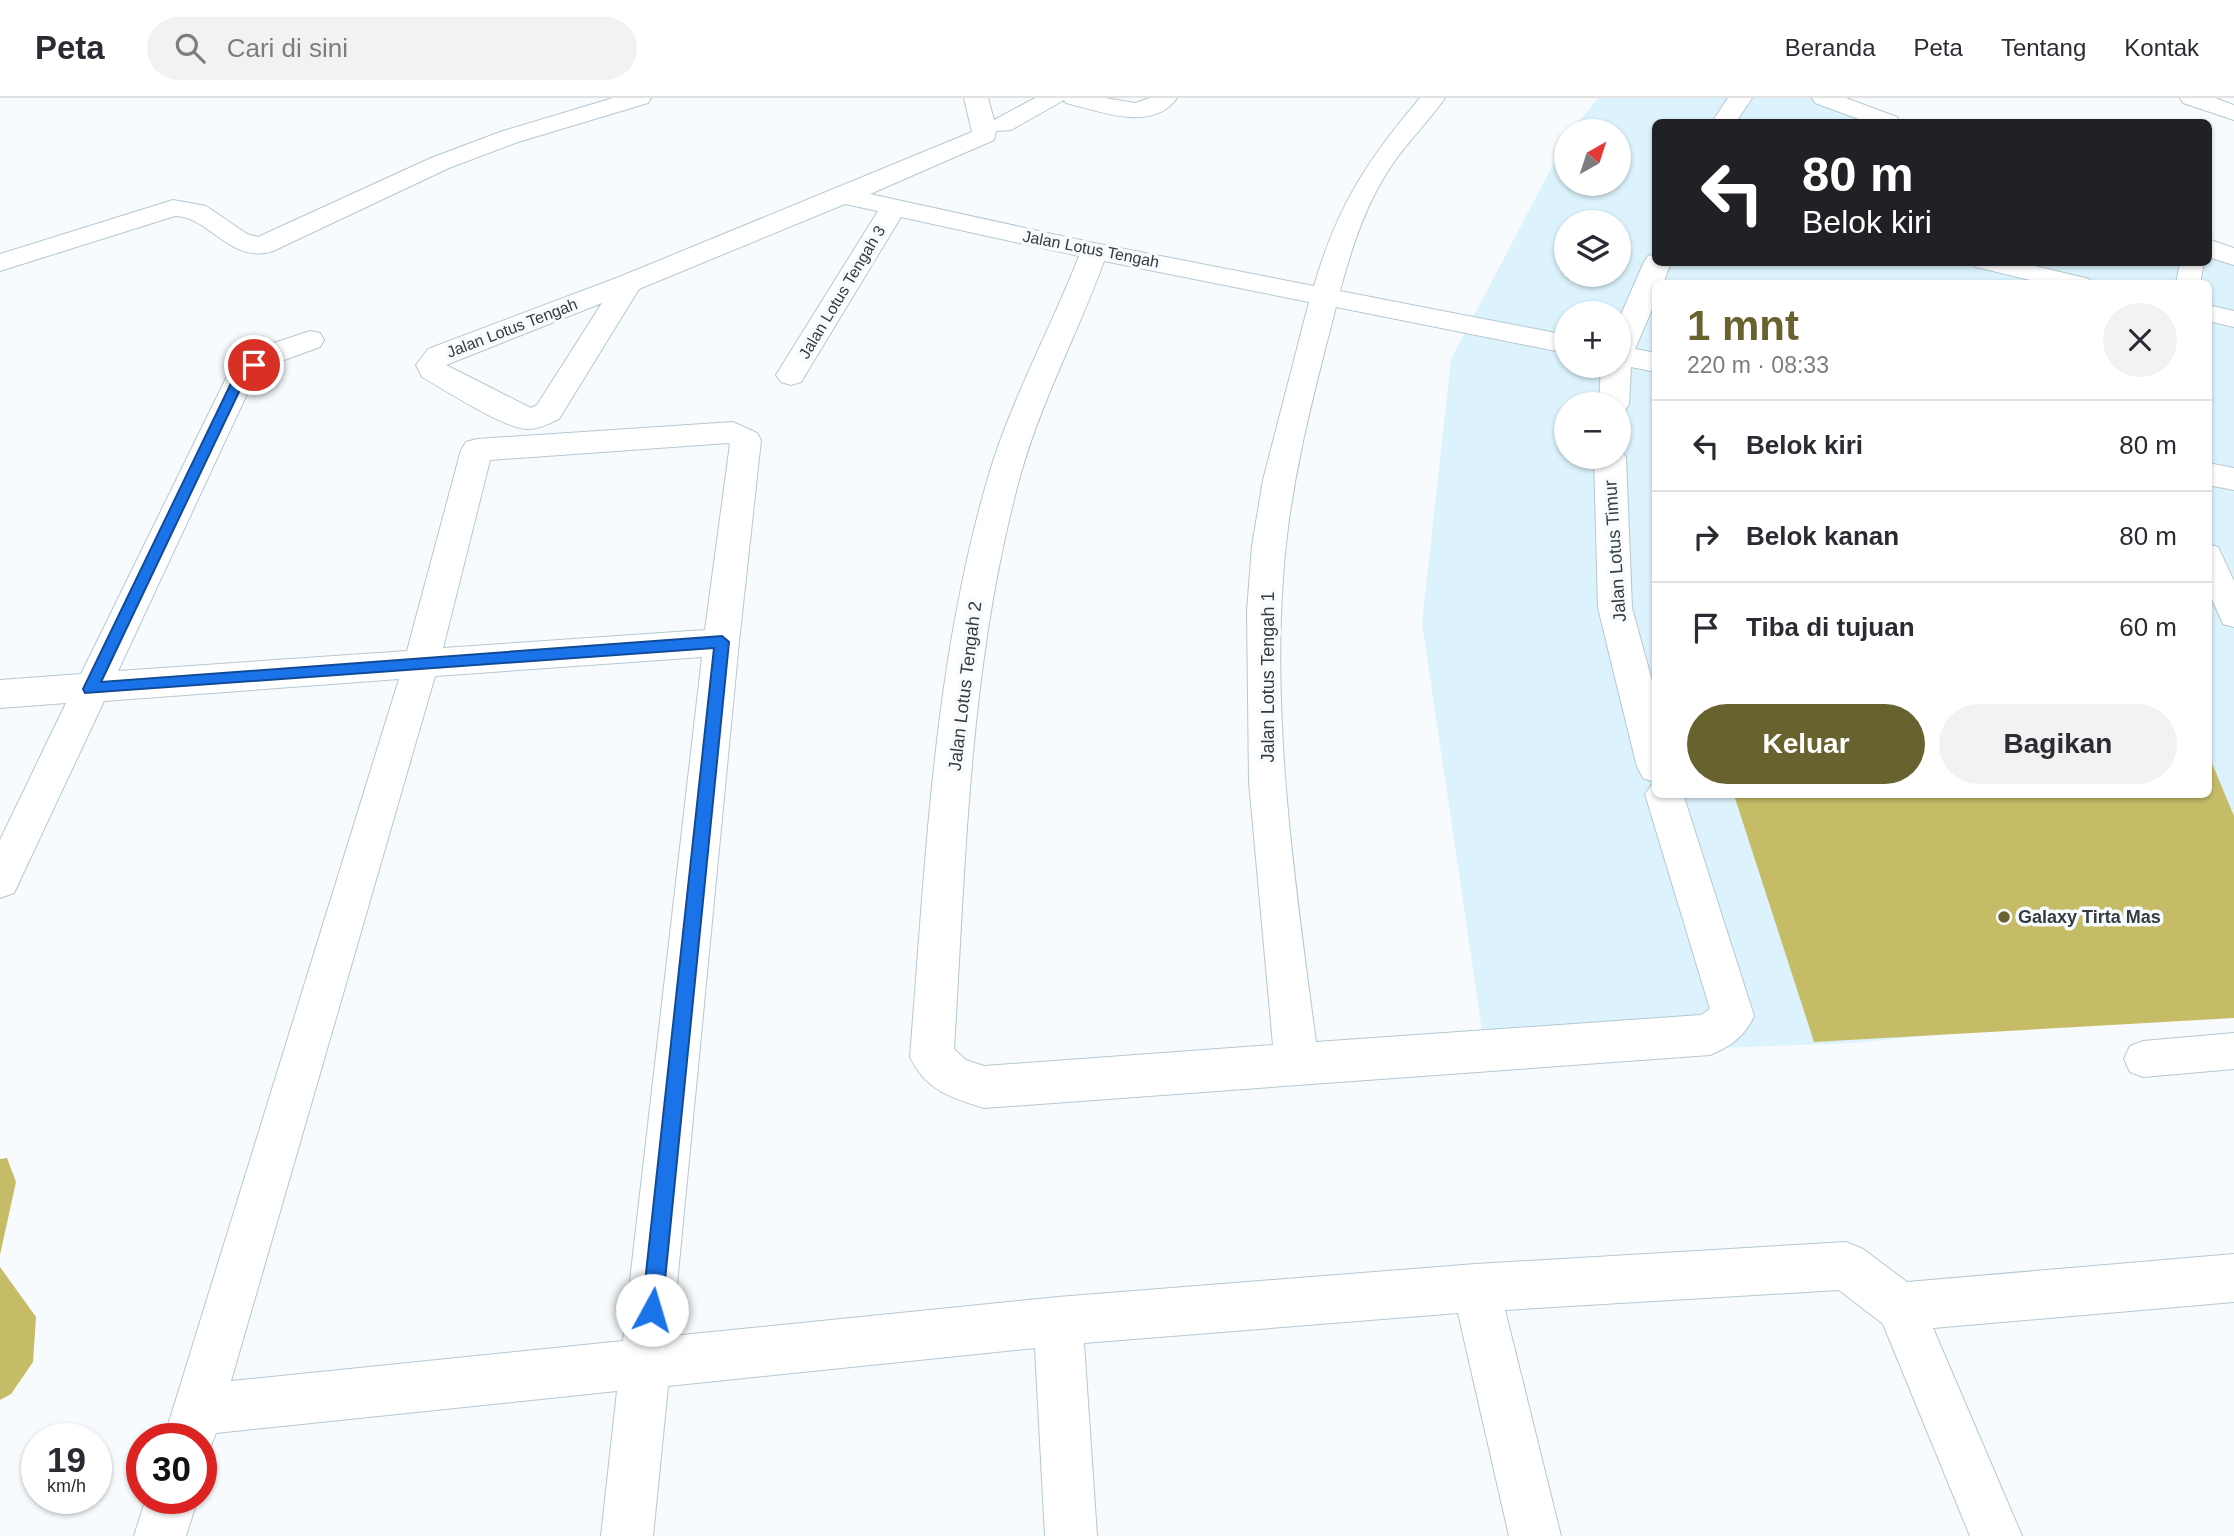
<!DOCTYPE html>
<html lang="id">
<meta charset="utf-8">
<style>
:root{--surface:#fff;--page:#f2f2f3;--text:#2b2b33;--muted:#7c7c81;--line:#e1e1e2;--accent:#68622f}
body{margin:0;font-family:Helvetica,sans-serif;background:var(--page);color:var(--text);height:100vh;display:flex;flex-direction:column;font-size:26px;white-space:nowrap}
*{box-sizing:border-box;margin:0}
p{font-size:23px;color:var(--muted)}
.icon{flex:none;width:38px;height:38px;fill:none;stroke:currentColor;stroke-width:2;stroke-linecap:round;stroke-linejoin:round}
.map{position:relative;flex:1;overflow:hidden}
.details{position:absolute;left:1652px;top:182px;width:560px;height:518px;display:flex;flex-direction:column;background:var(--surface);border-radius:10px;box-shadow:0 2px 5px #0004}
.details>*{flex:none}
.guide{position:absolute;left:1652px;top:21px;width:560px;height:147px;border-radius:10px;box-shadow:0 2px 5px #0004;background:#202124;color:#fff;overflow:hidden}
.needle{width:46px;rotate:39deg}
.controls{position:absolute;left:1554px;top:21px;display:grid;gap:14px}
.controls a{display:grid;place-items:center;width:77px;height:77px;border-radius:50%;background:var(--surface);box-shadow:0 2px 5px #0004;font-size:35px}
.speed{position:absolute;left:21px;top:1325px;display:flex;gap:14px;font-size:35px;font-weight:700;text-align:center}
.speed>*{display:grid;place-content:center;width:91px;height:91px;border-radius:50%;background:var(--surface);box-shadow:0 2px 5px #0004;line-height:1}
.speed small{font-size:18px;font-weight:400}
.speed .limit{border:10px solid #d22;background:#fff;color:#111}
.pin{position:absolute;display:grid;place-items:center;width:60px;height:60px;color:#fff;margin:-30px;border:4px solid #fff;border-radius:50%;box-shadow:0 2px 7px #0007}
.me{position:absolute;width:77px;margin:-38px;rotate:6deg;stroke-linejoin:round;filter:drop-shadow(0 0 5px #0008)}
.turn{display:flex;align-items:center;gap:24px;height:147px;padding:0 35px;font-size:32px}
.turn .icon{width:91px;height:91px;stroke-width:2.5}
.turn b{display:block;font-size:49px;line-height:60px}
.round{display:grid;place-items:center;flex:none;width:74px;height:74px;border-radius:37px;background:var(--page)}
.headline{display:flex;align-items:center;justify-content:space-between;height:119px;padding:0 35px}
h1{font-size:42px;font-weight:800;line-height:52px;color:var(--accent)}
.button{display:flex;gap:14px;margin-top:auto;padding:14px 35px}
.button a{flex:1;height:80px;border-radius:42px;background:var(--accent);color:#fff;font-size:28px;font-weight:800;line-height:80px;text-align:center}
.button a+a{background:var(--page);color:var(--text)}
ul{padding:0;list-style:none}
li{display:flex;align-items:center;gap:21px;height:91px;padding:0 35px;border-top:2px solid var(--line)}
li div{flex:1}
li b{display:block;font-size:26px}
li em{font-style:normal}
header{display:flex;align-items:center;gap:42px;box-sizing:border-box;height:98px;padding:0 35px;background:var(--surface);border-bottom:2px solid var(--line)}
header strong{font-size:33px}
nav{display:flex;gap:38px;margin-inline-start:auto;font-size:24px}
.search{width:490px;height:63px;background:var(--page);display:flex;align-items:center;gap:18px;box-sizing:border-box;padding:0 24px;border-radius:38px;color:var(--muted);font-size:26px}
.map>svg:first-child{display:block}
.built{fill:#dcf3fd;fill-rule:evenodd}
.water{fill:#c6bc68}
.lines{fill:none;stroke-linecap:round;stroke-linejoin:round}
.lane-casing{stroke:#b5c8d1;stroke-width:2}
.street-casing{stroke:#b5c8d1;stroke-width:2}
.lane{fill:#fff;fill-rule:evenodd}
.street{fill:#fff;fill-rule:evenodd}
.route{fill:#1a73e8;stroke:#114b97;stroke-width:2}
.poi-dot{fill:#68622f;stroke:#f7fbfd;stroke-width:2.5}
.labels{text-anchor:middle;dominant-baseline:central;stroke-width:7;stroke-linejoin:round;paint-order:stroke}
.far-street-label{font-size:16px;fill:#343c3f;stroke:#f7fbfd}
.street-label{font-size:18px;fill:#343c3f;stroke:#f7fbfd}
.poi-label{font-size:18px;font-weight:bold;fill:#343c3f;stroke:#f7fbfd;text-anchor:start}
</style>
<header>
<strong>Peta</strong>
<div class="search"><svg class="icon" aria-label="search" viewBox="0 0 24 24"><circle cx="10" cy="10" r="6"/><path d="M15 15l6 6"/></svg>Cari di sini</div>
<nav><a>Beranda</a><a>Peta</a><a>Tentang</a><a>Kontak</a></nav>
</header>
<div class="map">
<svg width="2234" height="1438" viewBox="0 0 2234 1438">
<rect width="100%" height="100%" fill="#f7fbfd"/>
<!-- built -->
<path class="built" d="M1598,0H1828L1890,24H1656V164H2208L2209,151L2234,161V908L1852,945L1486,959L1422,525L1451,261L1566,42V86H1619V33H1571ZM1566,124H1619V177H1566ZM1656,186H2208V696H1656ZM1566,215H1619V268H1566ZM1566,306H1619V359H1566Z"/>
<!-- water -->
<g class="water">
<polygon points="2209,658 2234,718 2234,920 1814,944 1734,697 2208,696"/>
<polygon points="7,1060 16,1084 0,1157 0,1061"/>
<polygon points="0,1169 36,1219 33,1264 11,1296 0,1302"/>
</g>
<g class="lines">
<defs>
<g id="lane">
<polygon points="1972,164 2018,164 2089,181 2092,186 2046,186 1976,169"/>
<polygon points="2180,164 2204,164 2200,186 2176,186"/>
<polygon points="2208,207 2234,213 2234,229 2208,223"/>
<polygon points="2208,446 2218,449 2234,483 2234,529 2223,526 2208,492"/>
<polygon points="2234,935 2234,971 2143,979 2130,974 2124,961 2130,948 2143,943"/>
</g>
<g id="street">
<path d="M613,0H651L648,5L518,44L449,70L271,154C228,164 210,119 175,118L0,173V156L173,102L206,108L247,136L258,139L431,60L500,34Z"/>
<path d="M964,0H988L994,22L1035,0H1105L1135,5L1150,0H1177C1153,35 1099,13 1066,5L1064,2L1011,32L996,33L994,42L870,96L1094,145L1314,188C1337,109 1367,62 1420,0H1445C1430,22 1410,41 1394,64C1367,102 1352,148 1340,193L1566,237V255L1336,209C1313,298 1289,387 1283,480C1272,632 1296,793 1316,944L1701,917L1710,911L1645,696L1654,684L1643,680L1637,669L1598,510L1594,359H1619V351L1626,359L1632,510L1656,597V696H1683L1754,918C1745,938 1730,949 1710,957L984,1010C952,1000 925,992 910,959C926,762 933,563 990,373C1013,298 1051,230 1079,158L901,119L801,284L791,287L781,284L776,277L878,113L845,106L639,191L559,321C549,326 538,331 527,331C503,330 445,292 422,279L416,267L428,251L619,179L972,34ZM1104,163L1309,204L1263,382L1252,448L1247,513L1249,684L1273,947L984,968L966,962L954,951C966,757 969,563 1021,375C1042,301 1078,235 1104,163ZM602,205L537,307L531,310L446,267Z"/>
<polygon points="1728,0 1752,0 1736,24 1712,24"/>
<polygon points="1812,0 1846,0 1897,19 1900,24 1867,24 1815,5"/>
<polygon points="2180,0 2215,0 2234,7 2234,22 2183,5"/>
<polygon points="2208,141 2234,150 2234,167 2208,159"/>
<polygon points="1656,156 1656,164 1671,164 1663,186 1656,186 1656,202 1635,251 1656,255 1656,274 1631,269 1629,306 1625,313 1619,315 1619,306 1599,306 1601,268 1619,268 1619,221 1644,164 1648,158"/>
<path d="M310,233L320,235L324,242L320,249L276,265L254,281L118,573L407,553L461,352L466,344L477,341L733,324L757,335L761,342L739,544L672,1238L1058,1199L1476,1166L1846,1144L1863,1151L1907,1184L2234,1156V1204L1933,1230L2022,1438H1970L1883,1226L1839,1192L1505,1212L1561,1438H1509L1458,1215L1084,1245L1097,1438H1045L1035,1250L668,1288L653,1438H601L617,1293L216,1335L207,1358L201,1360V1340H164L399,581L104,603L14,795L0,800V742L66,605L0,610V582L81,576L232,268L256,251ZM728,345L730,346L705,532L443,550L490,362ZM702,559L623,1243L231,1283L435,578Z"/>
<polygon points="2208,365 2234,370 2234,392 2208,387"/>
<polygon points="146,1400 198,1400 186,1438 134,1438"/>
</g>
</defs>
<!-- lane casing -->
<use href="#lane" class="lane-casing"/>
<!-- street casing -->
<use href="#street" class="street-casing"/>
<!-- lane -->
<use href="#lane" class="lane"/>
<!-- street -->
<use href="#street" class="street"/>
</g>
<!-- route -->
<polygon class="route" points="254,263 260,267 247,277 101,584 722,538 729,544 662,1212 659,1219 652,1222 645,1219 642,1212 714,550 85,595 83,591 236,275"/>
<!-- markers -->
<circle class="poi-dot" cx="2004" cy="819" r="7"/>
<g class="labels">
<!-- far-street labels -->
<g class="far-street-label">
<text transform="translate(1091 151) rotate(11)">Jalan Lotus Tengah</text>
<text transform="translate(842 194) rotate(-59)">Jalan Lotus Tengah 3</text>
<text transform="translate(512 230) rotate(-21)">Jalan Lotus Tengah</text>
</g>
<!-- street labels -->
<g class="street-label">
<text transform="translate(1615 453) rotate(-94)">Jalan Lotus Timur</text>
<text transform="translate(1268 579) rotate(-90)">Jalan Lotus Tengah 1</text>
<text transform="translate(965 588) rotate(-83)">Jalan Lotus Tengah 2</text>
</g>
<!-- poi labels -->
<g class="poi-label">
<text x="2018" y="819">Galaxy Tirta Mas</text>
</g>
</g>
</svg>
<div class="controls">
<a><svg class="needle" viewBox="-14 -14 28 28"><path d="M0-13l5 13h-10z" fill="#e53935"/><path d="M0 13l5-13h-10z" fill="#7c7c81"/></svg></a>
<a><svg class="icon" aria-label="layers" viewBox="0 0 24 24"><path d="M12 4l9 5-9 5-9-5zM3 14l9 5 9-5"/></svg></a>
<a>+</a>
<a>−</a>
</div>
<div class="speed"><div>19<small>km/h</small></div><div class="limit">30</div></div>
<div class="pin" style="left:254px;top:267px;background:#d93025"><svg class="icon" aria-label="arrive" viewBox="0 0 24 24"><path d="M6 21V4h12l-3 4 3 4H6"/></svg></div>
<svg class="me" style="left:652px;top:1212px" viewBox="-20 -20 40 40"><circle r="19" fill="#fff"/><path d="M0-13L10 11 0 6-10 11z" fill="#1a73e8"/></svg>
<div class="guide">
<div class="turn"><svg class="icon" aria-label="left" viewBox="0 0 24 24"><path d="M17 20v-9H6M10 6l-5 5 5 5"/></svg><div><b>80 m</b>Belok kiri</div></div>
</div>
<section class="details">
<div class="headline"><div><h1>1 mnt</h1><p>220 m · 08:33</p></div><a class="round"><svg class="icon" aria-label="close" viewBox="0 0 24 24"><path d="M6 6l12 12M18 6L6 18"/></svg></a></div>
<ul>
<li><svg class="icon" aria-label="left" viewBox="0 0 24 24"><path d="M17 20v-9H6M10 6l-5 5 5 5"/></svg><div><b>Belok kiri</b></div><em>80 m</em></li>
<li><svg class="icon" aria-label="right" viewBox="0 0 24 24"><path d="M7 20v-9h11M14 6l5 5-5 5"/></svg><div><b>Belok kanan</b></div><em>80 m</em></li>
<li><svg class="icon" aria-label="arrive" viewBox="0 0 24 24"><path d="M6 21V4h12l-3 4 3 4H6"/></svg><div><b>Tiba di tujuan</b></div><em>60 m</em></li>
</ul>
<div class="button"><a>Keluar</a><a>Bagikan</a></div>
</section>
</div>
